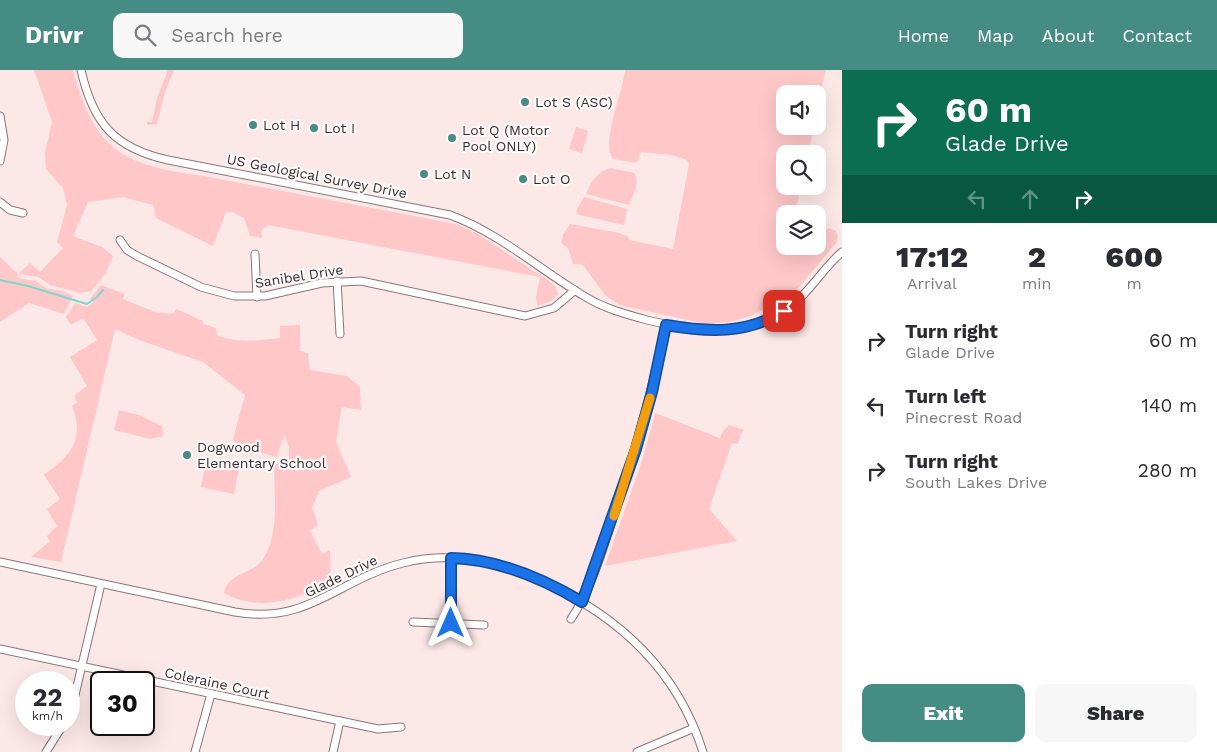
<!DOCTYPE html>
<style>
:root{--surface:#fff;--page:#f7f7f7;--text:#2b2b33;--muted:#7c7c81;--accent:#458c84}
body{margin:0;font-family:"Work Sans",sans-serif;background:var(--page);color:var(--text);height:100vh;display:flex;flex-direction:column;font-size:19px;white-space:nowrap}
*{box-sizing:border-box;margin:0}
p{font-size:16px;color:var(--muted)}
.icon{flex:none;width:28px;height:28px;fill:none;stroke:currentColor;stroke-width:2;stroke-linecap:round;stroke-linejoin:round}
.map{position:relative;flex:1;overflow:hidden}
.details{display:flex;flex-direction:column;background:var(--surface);width:375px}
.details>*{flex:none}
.top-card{background:#0b6e4f;color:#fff;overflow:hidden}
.controls{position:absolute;left:776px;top:15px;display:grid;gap:10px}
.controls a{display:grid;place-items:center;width:50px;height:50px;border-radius:10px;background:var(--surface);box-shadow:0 5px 20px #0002;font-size:25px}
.speed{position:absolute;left:15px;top:601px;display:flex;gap:10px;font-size:25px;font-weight:700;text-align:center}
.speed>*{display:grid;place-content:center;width:65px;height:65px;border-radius:50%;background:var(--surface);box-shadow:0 5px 20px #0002;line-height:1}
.speed small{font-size:12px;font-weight:400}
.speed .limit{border:2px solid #111;border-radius:8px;background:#fff;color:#111}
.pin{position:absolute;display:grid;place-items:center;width:42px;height:42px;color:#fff;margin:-21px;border-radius:10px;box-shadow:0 2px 8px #0006}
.me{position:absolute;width:55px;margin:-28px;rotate:0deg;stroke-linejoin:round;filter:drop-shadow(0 0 4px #0008)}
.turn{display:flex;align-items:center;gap:18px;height:105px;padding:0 20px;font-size:22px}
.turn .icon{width:65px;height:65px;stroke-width:2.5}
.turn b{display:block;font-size:35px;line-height:42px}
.lanes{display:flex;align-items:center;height:48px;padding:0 20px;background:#0003;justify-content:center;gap:25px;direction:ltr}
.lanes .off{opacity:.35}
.eta{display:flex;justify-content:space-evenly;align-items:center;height:85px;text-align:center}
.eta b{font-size:30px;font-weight:800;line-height:35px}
.button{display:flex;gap:10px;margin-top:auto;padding:10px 20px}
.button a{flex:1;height:58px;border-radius:10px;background:var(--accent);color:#fff;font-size:20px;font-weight:800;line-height:58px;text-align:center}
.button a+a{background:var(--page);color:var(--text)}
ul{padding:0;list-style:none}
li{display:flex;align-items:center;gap:15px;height:65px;padding:0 20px}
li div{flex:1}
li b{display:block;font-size:19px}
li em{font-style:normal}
header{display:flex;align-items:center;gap:30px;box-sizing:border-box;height:70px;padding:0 25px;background:var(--accent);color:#fff}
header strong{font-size:24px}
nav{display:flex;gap:28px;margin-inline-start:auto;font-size:18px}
.search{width:350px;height:45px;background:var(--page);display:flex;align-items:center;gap:12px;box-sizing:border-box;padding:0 18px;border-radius:10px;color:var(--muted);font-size:19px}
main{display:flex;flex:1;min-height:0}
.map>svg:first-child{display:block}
.green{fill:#ffc7c8}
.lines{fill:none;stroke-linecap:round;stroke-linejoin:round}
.stream{stroke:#7adacf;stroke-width:2}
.minor-casing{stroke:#8b7575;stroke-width:9}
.minor{stroke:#fff;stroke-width:7}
.route-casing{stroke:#114b97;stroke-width:12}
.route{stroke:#1a73e8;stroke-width:9}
.slow{stroke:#f59e0b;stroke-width:9}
.poi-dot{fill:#458c84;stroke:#fffafa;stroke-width:2}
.labels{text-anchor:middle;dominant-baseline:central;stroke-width:4.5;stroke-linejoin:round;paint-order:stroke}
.poi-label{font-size:14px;fill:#382e2f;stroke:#fffafa;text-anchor:start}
.street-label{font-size:14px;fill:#382e2f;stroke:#fffafa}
</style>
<header>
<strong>Drivr</strong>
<div class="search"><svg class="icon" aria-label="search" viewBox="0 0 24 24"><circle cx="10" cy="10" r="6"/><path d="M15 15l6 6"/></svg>Search here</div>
<nav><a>Home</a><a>Map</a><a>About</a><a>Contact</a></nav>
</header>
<main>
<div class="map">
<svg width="842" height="682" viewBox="0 0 842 682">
<rect width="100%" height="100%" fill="#fde8e8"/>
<!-- green -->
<g class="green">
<path d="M34,0H73C95,82 123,95 204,106L456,154L478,164L549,211L556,217L558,224L551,231L537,236L536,227L540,207L268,155L261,161L262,168L250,166L244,148L233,142H226L213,176L156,148L153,135L123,127L88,132L73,166L102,177L113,186L106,203L91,221L80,223L50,215L38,207L18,204V208L35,211L48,219L63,221L73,226L64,244L29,233L0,252V187L18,204L30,193L40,202L63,178L57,172L67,135L63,118L46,99L45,83L52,52Z"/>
<polygon points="168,0 174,0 165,22 157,54 147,55 147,52 152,52 157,28"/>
<path d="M625,0H826L818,32V24H785V56H814L808,84H785V116H801L795,144H785V176H818V165L829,158L836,161L838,167L836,173L795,222L751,246L730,252L706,254L619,235L605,225L583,195L573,194L568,178L561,173L563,165L570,154L620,163L627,166L630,170L673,179L689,94L687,90L671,85L641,82L637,93L613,89C600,74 624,19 625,0Z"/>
<polygon points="576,57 588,61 582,83 569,79"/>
<path d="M611,98L634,103C641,114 633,124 629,135L586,124C591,112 598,100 611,98Z"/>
<polygon points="584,127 627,139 624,155 579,145 576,141"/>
<path d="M101,215L125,224L123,229L155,242L173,244L176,239L203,251V254L216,258L217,265C237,274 259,270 280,268V256L300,255V281L308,283L310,300L347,306L360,317L361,340L342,337L336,372L351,407L319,421L312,438L318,455L310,461L322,484L330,480L331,513C297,529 260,543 224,523C228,502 253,505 263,489C280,463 274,424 274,394L289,393V377L284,365L277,387L236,376L233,369L245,325L203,292L139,270L115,259L61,492L31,487L50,471L47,466L57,456L47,439L60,429L44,405C71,385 85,370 72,336L77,333L74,326L87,316L70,287L97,270L83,248L71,255L66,247L75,233L87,237L94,232L90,229Z"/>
<polygon points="119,340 139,345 162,356 163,366 151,369 114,360"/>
<polygon points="655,343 720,368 723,361 729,355 744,360 741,363 738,374 732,373 709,439 737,471 605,496 642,391"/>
<polygon points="206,391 239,398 234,424 201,417"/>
</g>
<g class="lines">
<!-- stream -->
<polyline class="stream" points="0,210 28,216 87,234 97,227 103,220"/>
<defs>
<g id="minor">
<path d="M81,0C93,53 114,78 168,90L450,145C499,163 539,199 584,226C603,238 625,244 647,250C696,262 743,268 787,239C809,224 822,199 842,182"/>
<polyline points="0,46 4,70 0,91"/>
<polyline points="0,132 10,140 23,143"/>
<polyline points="120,170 127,180 137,186 201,217 234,226 265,226 322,213 361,211 525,246 554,238 575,220"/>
<polyline points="255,184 257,227"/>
<polyline points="337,211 340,264"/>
<polyline points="451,488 451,553"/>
<path d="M0,492L235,542C309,555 338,509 403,493C450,481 495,491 539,510C616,544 677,599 703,682"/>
<path d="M571,549C591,519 601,485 612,451C634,386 652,322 666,255"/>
<polyline points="413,552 484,555"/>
<polyline points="0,579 378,659 401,657"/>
<polyline points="69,642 75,625 101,514"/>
<polyline points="46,682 63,655"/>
<polyline points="195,682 211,624"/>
<polyline points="333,682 340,651"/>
<polyline points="637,682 694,658"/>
</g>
</defs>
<!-- minor casing -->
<use href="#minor" class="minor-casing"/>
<!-- minor -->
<use href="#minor" class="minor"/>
</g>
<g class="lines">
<defs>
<path id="route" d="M451,553V488C498,489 542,508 582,532L636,379L652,322L666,255C707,262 746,265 784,241"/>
</defs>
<!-- route casing -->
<use href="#route" class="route-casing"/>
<!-- route -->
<use href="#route" class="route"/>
<!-- slow -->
<polyline class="slow" points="614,446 650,328"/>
</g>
<!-- markers -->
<g class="poi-dot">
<circle cx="525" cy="32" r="5"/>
<circle cx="253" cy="55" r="5"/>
<circle cx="314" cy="58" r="5"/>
<circle cx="452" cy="68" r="5"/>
<circle cx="424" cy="104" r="5"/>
<circle cx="523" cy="109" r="5"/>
<circle cx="187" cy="385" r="5"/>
</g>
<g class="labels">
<!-- poi labels -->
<g class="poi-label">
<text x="535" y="32">Lot S (ASC)</text>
<text x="263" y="55">Lot H</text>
<text x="324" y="58">Lot I</text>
<text x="462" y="60">Lot Q (Motor<tspan x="462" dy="16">Pool ONLY)</tspan></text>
<text x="434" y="104">Lot N</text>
<text x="533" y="109">Lot O</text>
<text x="197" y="377">Dogwood<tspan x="197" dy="16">Elementary School</tspan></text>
</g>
<!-- street labels -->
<g class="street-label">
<text transform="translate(317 106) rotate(11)">US Geological Survey Drive</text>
<text transform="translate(299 206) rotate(-9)">Sanibel Drive</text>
<text transform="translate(341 506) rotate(-26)">Glade Drive</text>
<text transform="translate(217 613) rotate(12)">Coleraine Court</text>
</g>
</g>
</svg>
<div class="controls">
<a><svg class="icon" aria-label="sound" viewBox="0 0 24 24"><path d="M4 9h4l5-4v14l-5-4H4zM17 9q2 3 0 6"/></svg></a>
<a><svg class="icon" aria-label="search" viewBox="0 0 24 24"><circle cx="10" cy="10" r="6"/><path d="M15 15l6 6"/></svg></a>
<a><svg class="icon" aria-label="layers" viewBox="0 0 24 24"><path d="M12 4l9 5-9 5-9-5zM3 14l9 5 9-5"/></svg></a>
</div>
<div class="speed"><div>22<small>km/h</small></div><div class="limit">30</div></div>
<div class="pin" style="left:784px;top:241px;background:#d93025"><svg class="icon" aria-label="arrive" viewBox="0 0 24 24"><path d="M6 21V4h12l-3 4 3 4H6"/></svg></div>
<svg class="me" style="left:451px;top:553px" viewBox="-20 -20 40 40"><path d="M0-17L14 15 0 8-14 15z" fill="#1a73e8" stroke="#fff" stroke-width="4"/></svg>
</div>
<section class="details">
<div class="top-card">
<div class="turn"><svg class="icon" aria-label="right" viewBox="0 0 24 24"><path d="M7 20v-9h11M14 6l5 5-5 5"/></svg><div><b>60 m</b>Glade Drive</div></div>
<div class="lanes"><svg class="icon off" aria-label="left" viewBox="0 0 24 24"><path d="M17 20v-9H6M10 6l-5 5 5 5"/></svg><svg class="icon off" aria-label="ahead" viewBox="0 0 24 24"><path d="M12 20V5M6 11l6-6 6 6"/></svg><svg class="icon" aria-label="right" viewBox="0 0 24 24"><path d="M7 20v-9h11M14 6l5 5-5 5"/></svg></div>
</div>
<div class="eta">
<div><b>17:12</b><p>Arrival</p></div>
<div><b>2</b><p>min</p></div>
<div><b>600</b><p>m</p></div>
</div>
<ul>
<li><svg class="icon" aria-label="right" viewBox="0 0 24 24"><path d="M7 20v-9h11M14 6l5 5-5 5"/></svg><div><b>Turn right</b><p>Glade Drive</p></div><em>60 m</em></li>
<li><svg class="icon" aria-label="left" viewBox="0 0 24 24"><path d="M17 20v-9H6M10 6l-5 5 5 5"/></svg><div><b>Turn left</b><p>Pinecrest Road</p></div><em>140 m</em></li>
<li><svg class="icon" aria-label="right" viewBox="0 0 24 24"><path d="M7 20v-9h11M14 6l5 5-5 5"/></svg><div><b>Turn right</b><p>South Lakes Drive</p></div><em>280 m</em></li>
</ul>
<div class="button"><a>Exit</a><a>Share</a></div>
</section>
</main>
